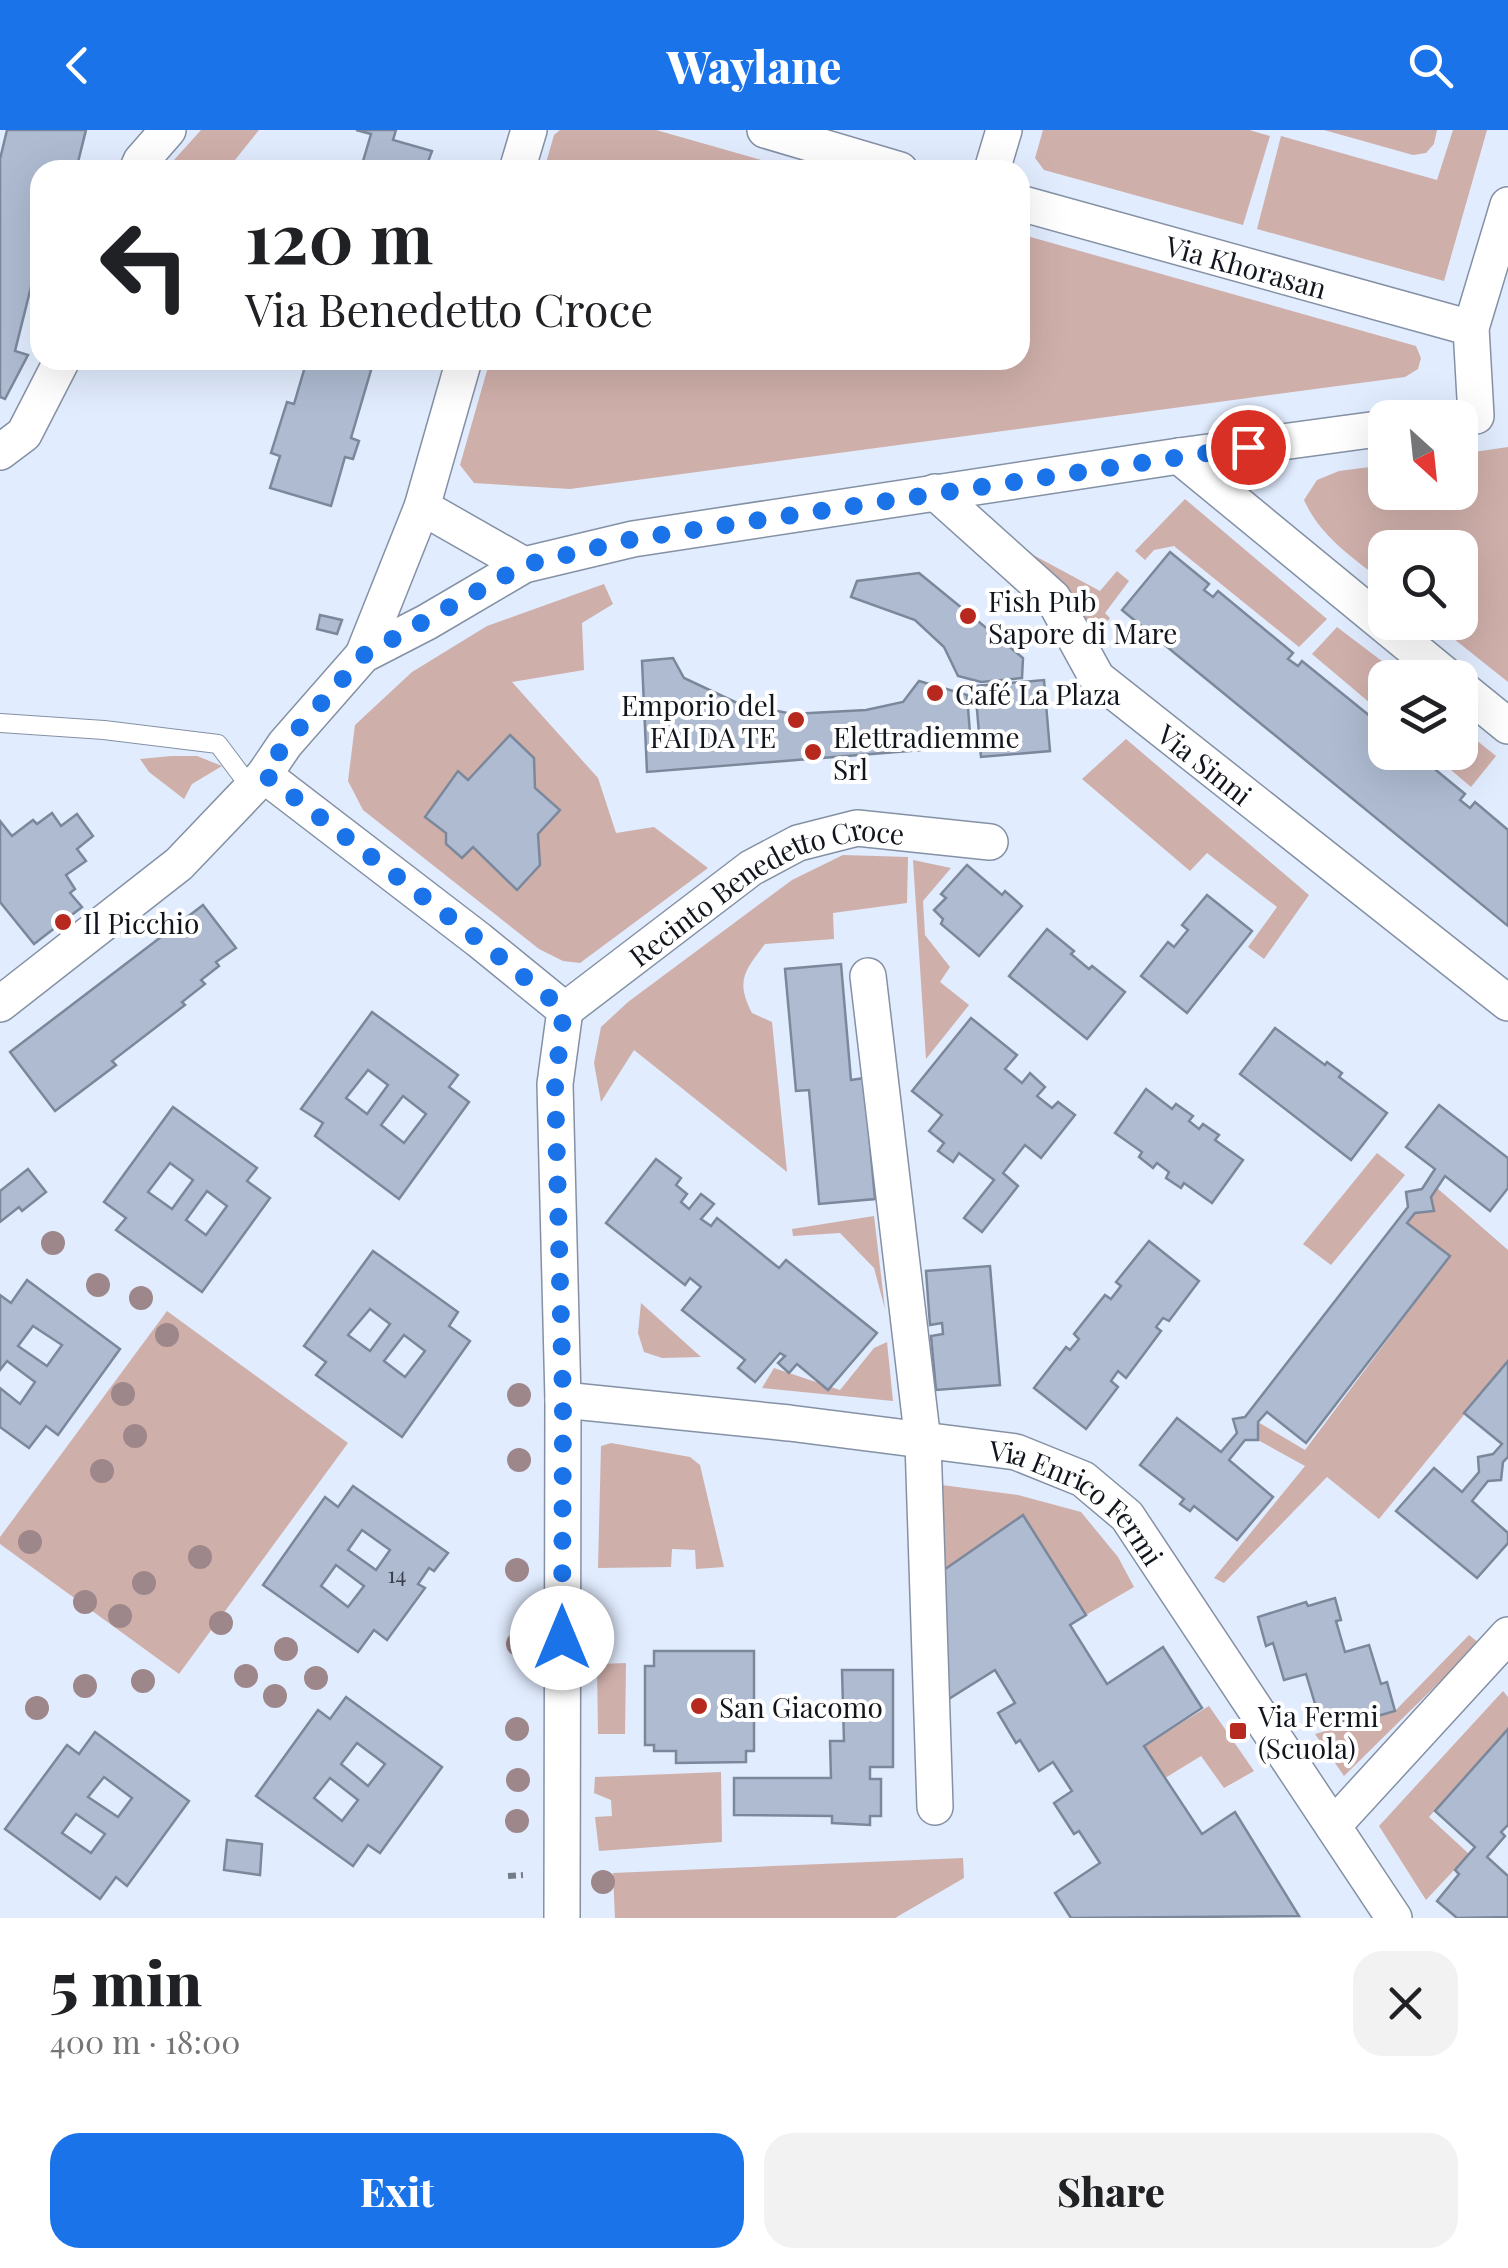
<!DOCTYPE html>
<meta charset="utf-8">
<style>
:root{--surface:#fff;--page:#f2f2f2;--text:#202124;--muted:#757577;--accent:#1a73e8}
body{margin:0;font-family:"Playfair Display",serif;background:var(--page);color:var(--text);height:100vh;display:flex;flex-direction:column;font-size:38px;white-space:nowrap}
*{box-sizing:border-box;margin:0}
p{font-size:32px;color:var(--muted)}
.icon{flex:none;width:55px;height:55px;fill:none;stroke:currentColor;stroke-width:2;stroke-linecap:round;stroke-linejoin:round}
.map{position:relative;height:1788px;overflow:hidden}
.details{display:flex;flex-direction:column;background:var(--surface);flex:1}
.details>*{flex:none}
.hud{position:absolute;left:30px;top:30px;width:1000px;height:210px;border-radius:30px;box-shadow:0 10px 40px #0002;background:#fff;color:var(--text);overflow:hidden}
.needle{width:65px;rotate:153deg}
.buttons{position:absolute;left:1368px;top:270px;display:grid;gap:20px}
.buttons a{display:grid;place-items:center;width:110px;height:110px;border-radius:20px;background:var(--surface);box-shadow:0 10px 40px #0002;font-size:50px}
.pin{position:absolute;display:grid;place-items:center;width:85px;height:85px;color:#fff;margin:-42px;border:5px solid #fff;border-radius:50%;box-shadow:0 2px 10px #0007}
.me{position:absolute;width:110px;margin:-55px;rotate:0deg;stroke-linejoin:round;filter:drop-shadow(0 0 8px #0008)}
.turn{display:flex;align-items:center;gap:35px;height:210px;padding:0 50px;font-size:45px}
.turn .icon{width:130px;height:130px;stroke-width:2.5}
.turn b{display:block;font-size:70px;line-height:85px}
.round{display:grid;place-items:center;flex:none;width:105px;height:105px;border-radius:30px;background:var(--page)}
.headline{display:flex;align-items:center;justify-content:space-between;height:170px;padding:0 50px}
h1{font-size:60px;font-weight:800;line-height:75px}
.primary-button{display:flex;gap:20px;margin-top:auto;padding:20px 50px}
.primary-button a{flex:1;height:115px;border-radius:30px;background:var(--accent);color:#fff;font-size:40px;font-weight:800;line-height:115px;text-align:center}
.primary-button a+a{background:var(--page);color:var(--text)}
header{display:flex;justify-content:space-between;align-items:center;height:130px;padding:0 50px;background:var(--accent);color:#fff;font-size:45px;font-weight:800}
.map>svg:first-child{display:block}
.green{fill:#cfafaa}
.building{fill:#aebbd1;stroke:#7b889c;stroke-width:2.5;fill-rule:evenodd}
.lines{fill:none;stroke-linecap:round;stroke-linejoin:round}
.lane-casing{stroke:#8491a5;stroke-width:20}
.street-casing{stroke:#8491a5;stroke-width:38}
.path{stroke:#747c88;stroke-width:6;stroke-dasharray:8 5;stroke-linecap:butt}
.lane{stroke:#fff;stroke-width:18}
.street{stroke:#fff;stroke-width:35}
.tree{fill:#9e878a}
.route{stroke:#1a73e8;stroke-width:18;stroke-dasharray:0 32.4}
.poi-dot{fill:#b7291f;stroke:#fff;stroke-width:4}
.labels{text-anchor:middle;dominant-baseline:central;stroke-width:8;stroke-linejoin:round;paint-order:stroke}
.number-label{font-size:22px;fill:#383e4a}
.street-label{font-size:28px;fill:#11151d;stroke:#fff}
.poi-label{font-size:28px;fill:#11151d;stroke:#fff;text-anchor:start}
</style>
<header><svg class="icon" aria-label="back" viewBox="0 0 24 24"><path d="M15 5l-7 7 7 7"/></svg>Waylane<svg class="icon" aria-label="search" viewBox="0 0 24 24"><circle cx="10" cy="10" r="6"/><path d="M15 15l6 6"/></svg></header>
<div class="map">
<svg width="1508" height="1788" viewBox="0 0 1508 1788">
<rect width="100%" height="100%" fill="#e1ecfe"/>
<!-- green -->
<g class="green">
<polygon points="201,0 259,0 227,40 165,40"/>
<polygon points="560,0 656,0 796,40 544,40 554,5"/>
<polygon points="1043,0 1249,0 1270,6 1243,95 1044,40 1035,28"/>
<polygon points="1324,0 1437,0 1434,14 1426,23 1413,25"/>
<polygon points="1453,0 1487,0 1444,151 1257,99 1281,6 1437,50"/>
<polygon points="1020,104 1416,216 1421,228 1418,239 1405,247 570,359 474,353 460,335 490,230 1020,230"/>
<path d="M1508,317V552L1434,493L1460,492V418H1385V453C1354,428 1321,408 1304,370L1317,350L1339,341L1385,335V362H1460V324Z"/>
<polygon points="1185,369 1327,489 1299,517 1174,416 1154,420 1145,430 1135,421"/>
<polygon points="1024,420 1100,461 1117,441 1129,451 1105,483 1110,488 1088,516"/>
<polygon points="604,454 613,474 582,493 584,540 512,552 598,648 616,703 654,697 708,738 580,833 563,831 539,819 363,680 348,651 355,595 412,542 487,496"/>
<polygon points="1337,497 1395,541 1390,547 1385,548 1385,554 1370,573 1312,524"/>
<polygon points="1460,597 1496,626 1471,657 1431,623 1460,622"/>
<polygon points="1126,609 1309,765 1264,829 1248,817 1277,777 1207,723 1190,741 1082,649"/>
<polygon points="171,626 197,626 222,636 192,654 184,669 149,642 140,629"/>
<path d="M843,725L908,727L907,773L833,783L834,809L765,814C745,841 735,850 752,883L772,892L787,1042L634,920L601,972L594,933L601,897L628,872L792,750Z"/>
<polygon points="913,730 951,738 923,771 925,805 950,837 940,852 969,875 926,929"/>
<polygon points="1377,1023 1405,1045 1331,1135 1303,1114"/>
<polygon points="1437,1058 1508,1120 1508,1231 1379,1389 1327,1347 1224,1453 1214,1448 1305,1336 1258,1310 1258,1292 1305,1320 1450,1126 1407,1093 1415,1083 1434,1081 1431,1067"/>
<polygon points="874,1086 885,1179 874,1138 840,1103 793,1106 792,1099"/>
<polygon points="641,1173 701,1227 662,1228 644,1222 638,1203"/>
<polygon points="167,1181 348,1313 179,1544 0,1414 0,1407"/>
<polygon points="887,1212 893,1271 762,1258 774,1238 840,1260 874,1218"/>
<polygon points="611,1313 690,1327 700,1335 724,1437 696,1439 695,1420 672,1419 671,1437 598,1438 601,1316"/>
<polygon points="934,1354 1018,1365 1081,1382 1118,1427 1134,1457 1086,1485 1023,1386 938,1444"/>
<polygon points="1469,1505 1479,1513 1344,1646 1315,1604 1395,1581"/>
<polygon points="626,1533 625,1604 598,1604 597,1534"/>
<polygon points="1503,1561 1508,1567 1508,1599 1429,1687 1469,1724 1426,1770 1379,1696"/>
<polygon points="1209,1576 1254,1641 1224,1658 1201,1626 1165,1648 1144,1616"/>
<polygon points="721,1642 722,1712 599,1721 595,1687 612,1686 611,1670 594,1663 595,1647"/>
<polygon points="963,1728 964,1748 895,1788 615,1788 613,1743"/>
</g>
<!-- building -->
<g class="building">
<polygon points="7,0 86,0 76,40 40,40 40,151 33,149 15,221 28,225 5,269 0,267 0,29"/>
<polygon points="356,0 396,0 393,10 432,21 425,40 354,40 355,36 361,38 371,4"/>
<polygon points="307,230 374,230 351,308 359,311 353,329 345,327 331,376 270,358 280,326 271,323 287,272 294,274"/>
<polygon points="1170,422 1209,454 1204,460 1213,467 1218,461 1293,523 1288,529 1298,536 1302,531 1381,595 1376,601 1385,606 1385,622 1414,622 1465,664 1460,670 1470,678 1475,672 1508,700 1508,796 1122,480"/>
<polygon points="919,443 1023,528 1022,548 981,552 958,546 944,517 915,490 851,467 857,451"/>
<polygon points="320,485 342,490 337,504 317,499"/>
<polygon points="673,528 684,548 735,572 792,584 866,580 903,572 919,551 967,565 971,616 647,642 642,531"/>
<polygon points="1044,550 1050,621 981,627 975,556"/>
<polygon points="510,605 534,628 535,658 560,680 538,704 540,735 517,760 473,717 462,728 446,714 446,703 425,687 458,641 468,650"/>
<polygon points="52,683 61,696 77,684 93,706 77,719 86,731 66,745 75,759 70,763 82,777 34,814 0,772 0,691 12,706 33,690 37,694"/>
<polygon points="967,735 1002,765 1005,761 1022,776 979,826 941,794 943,789 934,780 946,768 941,764"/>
<polygon points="1207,765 1252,801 1187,883 1141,846 1168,812 1174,817 1188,800 1182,795"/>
<polygon points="203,775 236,818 216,832 219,836 201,850 205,854 182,872 185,875 112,931 116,935 55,981 10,922"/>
<polygon points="1047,799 1074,821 1071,824 1089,839 1092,836 1125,862 1087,909 1009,846"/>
<polygon points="841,834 851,950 864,948 875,1069 819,1074 809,960 796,961 785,839"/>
<path d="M372,882L458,945L449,957L469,972L399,1069L315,1006L323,993L301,979ZM368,940L388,955L367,984L346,968ZM403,966L426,984L404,1013L381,995Z"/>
<polygon points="971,888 1017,925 1005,939 1022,953 1030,943 1045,957 1037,966 1052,978 1058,972 1075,985 1041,1028 1025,1015 1003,1043 1018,1056 982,1102 964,1088 994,1050 959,1023 953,1032 938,1021 944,1013 929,1001 942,985 912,961"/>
<polygon points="1275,898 1325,935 1327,932 1342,943 1339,947 1387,983 1351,1030 1240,944"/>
<polygon points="1146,959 1172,979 1176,974 1193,986 1189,991 1199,999 1203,994 1219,1005 1215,1010 1243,1030 1212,1073 1184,1053 1181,1058 1166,1048 1169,1042 1157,1033 1153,1038 1139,1027 1142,1022 1115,1003"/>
<polygon points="1439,975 1508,1028 1508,1058 1490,1081 1445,1046 1431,1067 1434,1081 1415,1083 1407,1093 1450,1126 1306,1313 1267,1282 1258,1292 1258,1310 1245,1310 1229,1330 1273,1367 1237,1410 1194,1376 1190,1381 1180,1374 1184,1369 1140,1335 1177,1288 1221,1322 1237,1303 1233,1289 1245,1287 1408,1077 1406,1062 1422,1059 1435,1039 1406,1017"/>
<path d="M173,977L257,1038L247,1051L270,1068L202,1162L116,1100L126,1088L104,1072ZM170,1033L193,1050L172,1079L148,1062ZM207,1061L227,1076L206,1105L186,1090Z"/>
<polygon points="656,1029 681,1048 676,1055 687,1064 681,1072 689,1079 701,1064 714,1074 701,1089 711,1096 717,1088 779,1138 786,1130 877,1203 828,1260 797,1234 789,1243 778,1233 785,1226 780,1223 755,1252 738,1238 745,1230 682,1180 701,1157 690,1148 685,1155 606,1093"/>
<polygon points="28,1039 46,1062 22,1081 19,1077 0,1092 0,1061"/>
<polygon points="1149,1111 1199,1151 1169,1191 1163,1188 1156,1197 1161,1201 1126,1248 1118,1241 1111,1251 1118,1257 1086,1299 1034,1258 1066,1217 1070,1220 1079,1209 1074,1204 1105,1165 1111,1169 1121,1156 1116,1152"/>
<path d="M373,1121L458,1182L449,1196L470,1211L402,1307L316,1245L326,1232L304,1216ZM370,1179L390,1194L370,1221L348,1205ZM404,1205L425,1221L405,1247L384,1231Z"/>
<polygon points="990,1136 1000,1255 936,1260 931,1206 943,1204 942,1193 930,1195 926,1141"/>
<path d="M27,1150L120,1219L58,1305L46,1296L29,1318L0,1297V1258L20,1274L35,1252L7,1231L0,1240V1165L11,1173ZM33,1196L62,1215L47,1236L18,1216Z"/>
<polygon points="1508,1231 1508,1327 1503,1332 1501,1350 1488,1351 1472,1371 1508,1403 1508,1413 1477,1448 1396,1381 1434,1338 1462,1362 1479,1342 1478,1327 1493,1324 1502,1314 1464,1283"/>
<path d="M353,1356L448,1423L434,1441L429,1438L418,1454L425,1458L387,1510L374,1500L358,1522L263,1455L325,1367L338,1377ZM362,1400L390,1420L376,1440L348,1420ZM336,1435L364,1456L348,1477L321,1456Z"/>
<polygon points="1023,1385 1086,1485 1070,1495 1107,1554 1163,1517 1202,1578 1144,1616 1202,1704 1235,1682 1299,1786 1071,1788 1055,1763 1100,1733 1079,1701 1074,1704 1054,1673 1072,1661 1053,1632 1039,1641 1020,1610 1016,1613 998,1583 1015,1573 995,1540 947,1570 938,1444"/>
<polygon points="1335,1468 1341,1490 1336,1491 1345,1522 1369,1515 1381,1554 1387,1552 1395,1581 1347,1595 1346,1590 1322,1597 1306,1544 1284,1550 1273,1513 1266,1516 1258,1487 1306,1472 1308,1476"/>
<polygon points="654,1521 754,1521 754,1621 746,1621 746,1632 676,1633 676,1621 654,1621 654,1615 645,1615 645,1536 654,1536"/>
<polygon points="842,1540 893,1540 893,1637 870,1637 870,1649 881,1649 881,1686 870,1686 870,1695 832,1693 832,1686 734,1685 734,1648 831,1648 830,1611 844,1611"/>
<path d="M346,1567L442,1637L380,1723L368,1715L353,1736L256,1666L318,1580L330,1589ZM357,1613L385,1634L368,1656L341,1634ZM330,1648L358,1670L342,1691L314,1668Z"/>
<polygon points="1508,1599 1508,1695 1501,1702 1505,1706 1487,1727 1508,1746 1508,1787 1457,1788 1437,1771 1459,1744 1455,1740 1475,1717 1435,1681"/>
<path d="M95,1602L189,1671L127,1756L116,1747L100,1769L5,1699L67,1615L79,1624ZM104,1647L132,1668L118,1687L88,1667ZM76,1684L105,1704L91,1723L62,1703Z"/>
<polygon points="227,1710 262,1714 260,1745 224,1740"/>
</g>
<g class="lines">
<defs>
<polyline id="lane" points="0,593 104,600 218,614 251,658"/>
<g id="street">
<polyline points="765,0 900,40"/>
<polyline points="137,40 141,31 168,0"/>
<polyline points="517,40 529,0"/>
<polyline points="992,40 1004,0"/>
<path id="s1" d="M1020,73L1471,198"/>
<polyline points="1476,286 1471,198 1508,75"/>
<polyline points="0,322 24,304 62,230"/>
<polyline points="1179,326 1449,548"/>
<path id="s2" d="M935,362L1053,468L1097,548L1508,873"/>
<polyline points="422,377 524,435"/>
<polyline points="363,525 422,377 464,230"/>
<polyline points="1460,557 1508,596"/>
<polyline points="264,645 479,810 565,880 555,954 563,1270 562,1788"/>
<polyline points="868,846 923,1312 935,1677"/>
<polyline points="0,874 179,734 264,645 285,614 363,525 427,492 524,435 633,409 1179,326 1385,298"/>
<path id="s3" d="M565,880L751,738L798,713L857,698L990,712"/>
<path id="s4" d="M563,1270L789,1293L1016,1322L1083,1349L1127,1386L1394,1788"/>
<polyline points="1333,1696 1508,1505"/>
</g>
</defs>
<!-- lane casing -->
<use href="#lane" class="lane-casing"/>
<!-- street casing -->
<use href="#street" class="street-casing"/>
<!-- path -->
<polyline class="path" points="508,1746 523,1745"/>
<!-- lane -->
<use href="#lane" class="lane"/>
<!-- street -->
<use href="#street" class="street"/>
</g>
<!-- trees -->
<g class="tree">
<circle cx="53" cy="1113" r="12"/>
<circle cx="98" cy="1155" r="12"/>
<circle cx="141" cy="1168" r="12"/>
<circle cx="167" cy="1205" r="12"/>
<circle cx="123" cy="1264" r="12"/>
<circle cx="519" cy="1265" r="12"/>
<circle cx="135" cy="1306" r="12"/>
<circle cx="519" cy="1330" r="12"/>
<circle cx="102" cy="1341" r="12"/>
<circle cx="30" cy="1412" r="12"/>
<circle cx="200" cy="1427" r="12"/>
<circle cx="517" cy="1440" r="12"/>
<circle cx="144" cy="1453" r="12"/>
<circle cx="85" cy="1472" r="12"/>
<circle cx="120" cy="1486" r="12"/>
<circle cx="221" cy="1493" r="12"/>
<circle cx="518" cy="1514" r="12"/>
<circle cx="286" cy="1519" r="12"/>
<circle cx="246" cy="1546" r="12"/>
<circle cx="316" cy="1548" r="12"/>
<circle cx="143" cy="1551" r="12"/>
<circle cx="85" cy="1556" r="12"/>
<circle cx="275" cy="1566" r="12"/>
<circle cx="37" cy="1578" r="12"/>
<circle cx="517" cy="1599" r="12"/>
<circle cx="518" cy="1650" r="12"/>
<circle cx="517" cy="1691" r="12"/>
<circle cx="603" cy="1752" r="12"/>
</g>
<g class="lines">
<!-- route -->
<polyline class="route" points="562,1508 563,1270 555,954 564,880 479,810 264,644 285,614 364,525 524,435 633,409 1248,317"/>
</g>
<!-- markers -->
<g class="poi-dot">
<circle cx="968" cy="486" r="10"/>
<circle cx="935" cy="563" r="10"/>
<circle cx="796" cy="590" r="10"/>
<circle cx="813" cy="622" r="10"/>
<circle cx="63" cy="792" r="10"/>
<circle cx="699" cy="1576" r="10"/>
<rect x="1228" y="1591" width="20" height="20" rx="5"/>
</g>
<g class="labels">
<!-- number labels -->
<g class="number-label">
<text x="397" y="1444">14</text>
</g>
<!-- street labels -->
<g class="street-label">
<text stroke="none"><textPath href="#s1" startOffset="235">Via Khorasan</textPath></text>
<text stroke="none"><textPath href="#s2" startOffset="388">Via Sinni</textPath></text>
<text stroke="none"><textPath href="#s3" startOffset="240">Recinto Benedetto Croce</textPath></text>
<text stroke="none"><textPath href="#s4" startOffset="535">Via Enrico Fermi</textPath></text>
</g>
<!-- poi labels -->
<g class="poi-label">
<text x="988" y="470">Fish Pub<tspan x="988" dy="32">Sapore di Mare</tspan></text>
<text x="955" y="563">Café La Plaza</text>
<text x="776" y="574" text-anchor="end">Emporio del<tspan x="776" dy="32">FAI DA TE</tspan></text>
<text x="833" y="606">Elettradiemme<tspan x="833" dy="32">Srl</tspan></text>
<text x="83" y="792">Il Picchio</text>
<text x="719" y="1576">San Giacomo</text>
<text x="1258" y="1585">Via Fermi<tspan x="1258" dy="32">(Scuola)</tspan></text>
</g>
</g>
</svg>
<div class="buttons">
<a><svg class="needle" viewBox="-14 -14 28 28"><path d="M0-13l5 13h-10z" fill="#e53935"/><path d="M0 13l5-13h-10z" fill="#757577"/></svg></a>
<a><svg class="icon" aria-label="search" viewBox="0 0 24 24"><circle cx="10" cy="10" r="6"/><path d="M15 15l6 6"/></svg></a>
<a><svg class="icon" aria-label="layers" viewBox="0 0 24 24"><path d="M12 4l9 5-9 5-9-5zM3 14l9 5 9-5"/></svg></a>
</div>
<div class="pin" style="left:1248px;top:317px;background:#d93025"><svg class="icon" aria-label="arrive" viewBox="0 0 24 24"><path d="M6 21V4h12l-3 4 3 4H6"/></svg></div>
<svg class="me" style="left:562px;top:1508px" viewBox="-20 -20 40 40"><circle r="19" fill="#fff"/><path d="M0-13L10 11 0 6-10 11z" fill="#1a73e8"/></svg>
<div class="hud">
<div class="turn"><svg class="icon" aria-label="left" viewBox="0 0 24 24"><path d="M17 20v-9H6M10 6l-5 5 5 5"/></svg><div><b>120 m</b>Via Benedetto Croce</div></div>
</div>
</div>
<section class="details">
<div class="headline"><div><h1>5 min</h1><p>400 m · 18:00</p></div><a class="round"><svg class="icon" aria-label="close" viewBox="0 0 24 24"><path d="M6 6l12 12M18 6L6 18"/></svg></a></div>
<div class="primary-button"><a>Exit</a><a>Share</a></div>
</section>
